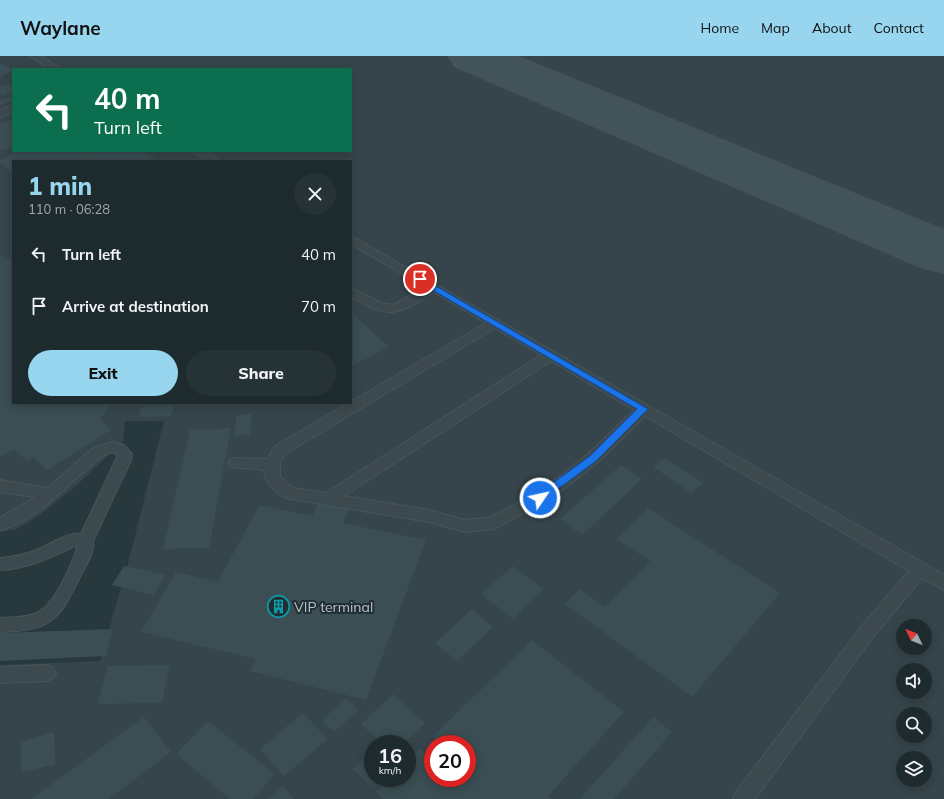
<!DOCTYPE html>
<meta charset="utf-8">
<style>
:root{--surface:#1e2b2e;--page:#263336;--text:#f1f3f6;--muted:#a1a7aa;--line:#3c474a;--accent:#97d6ee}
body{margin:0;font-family:Mulish,sans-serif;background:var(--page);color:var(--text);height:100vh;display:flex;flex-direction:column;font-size:15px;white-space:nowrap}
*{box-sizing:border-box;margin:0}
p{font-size:13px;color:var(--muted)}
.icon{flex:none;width:22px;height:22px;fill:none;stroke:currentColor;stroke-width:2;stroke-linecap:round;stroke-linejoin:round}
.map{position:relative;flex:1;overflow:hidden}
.sheet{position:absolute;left:12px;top:104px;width:340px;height:244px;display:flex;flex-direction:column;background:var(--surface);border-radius:0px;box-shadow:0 2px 10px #0003,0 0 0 1px var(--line)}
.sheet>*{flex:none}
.hud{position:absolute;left:12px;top:12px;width:340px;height:84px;border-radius:0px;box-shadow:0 2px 10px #0003,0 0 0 1px var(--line);background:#0b6e4f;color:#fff;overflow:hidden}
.needle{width:26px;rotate:313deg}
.fabs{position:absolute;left:896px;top:563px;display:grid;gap:8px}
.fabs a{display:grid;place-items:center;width:36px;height:36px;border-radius:50%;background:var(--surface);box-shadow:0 2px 10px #0003,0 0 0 1px var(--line);font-size:20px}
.speed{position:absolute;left:364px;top:679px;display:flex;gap:8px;font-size:20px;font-weight:700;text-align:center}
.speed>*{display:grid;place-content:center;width:52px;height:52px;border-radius:50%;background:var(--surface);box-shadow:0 2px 10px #0003,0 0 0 1px var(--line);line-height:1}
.speed small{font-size:10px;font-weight:400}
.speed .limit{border:6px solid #d22;background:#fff;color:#111}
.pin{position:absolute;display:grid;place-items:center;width:34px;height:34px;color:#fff;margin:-17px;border:2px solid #fff;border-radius:50%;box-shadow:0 1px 4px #0007}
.me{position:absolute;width:44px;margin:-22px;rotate:56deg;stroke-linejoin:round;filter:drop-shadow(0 0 3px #0008)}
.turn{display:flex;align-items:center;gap:14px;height:84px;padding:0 16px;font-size:18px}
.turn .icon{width:52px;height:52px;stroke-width:2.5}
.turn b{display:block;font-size:28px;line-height:34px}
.round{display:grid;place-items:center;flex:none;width:42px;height:42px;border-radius:21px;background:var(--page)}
.overview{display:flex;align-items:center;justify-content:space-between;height:68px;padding:0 16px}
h1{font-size:24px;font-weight:800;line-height:30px;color:var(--accent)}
.action{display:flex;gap:8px;margin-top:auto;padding:8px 16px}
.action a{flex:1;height:46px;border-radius:24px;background:var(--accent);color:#111;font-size:16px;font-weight:800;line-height:46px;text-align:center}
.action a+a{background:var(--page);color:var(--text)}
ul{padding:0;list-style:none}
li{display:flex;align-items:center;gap:12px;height:52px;padding:0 16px}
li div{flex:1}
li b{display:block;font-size:15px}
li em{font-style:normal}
header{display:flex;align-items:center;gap:24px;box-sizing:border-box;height:56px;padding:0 20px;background:var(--accent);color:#111}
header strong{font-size:19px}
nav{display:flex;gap:22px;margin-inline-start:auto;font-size:14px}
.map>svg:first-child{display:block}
.airport{fill:#36454b;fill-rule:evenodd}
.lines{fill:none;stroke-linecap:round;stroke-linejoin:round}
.taxiway{fill:#435459;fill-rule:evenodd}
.building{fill:#3a4e54}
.service-casing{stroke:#48555a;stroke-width:2}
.service{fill:#3c494e;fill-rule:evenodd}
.route{fill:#1a73e8;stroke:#114b97}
.labels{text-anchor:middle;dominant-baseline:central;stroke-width:4;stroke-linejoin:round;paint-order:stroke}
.poi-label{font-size:14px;fill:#b8c4c9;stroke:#202e33;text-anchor:start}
</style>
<header>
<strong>Waylane</strong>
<nav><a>Home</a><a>Map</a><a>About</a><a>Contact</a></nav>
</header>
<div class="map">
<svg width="944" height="743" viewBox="0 0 944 743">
<rect width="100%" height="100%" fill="#28393e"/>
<!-- airport -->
<path class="airport" d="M0,0H944V743H0V609L100,605L128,508L164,365H125L123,385L77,429L37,461L15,474L0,475ZM13,13H351V95H13ZM13,105H351V347H13ZM903,570H925V592H903ZM903,614H925V636H903ZM903,658H925V680H903ZM373,688H407V722H373ZM433,688H467V722H433ZM903,702H925V724H903Z"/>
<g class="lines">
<!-- taxiway -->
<polygon class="taxiway" points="447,0 519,0 944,173 944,218 920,212 454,11"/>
</g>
<!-- building -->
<g class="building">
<polygon points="2,8 13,14 13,15 0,21 0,9"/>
<polygon points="9,28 13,30 13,37 4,40 0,37 0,31"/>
<polygon points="10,40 13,42 13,45 0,49 0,44"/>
<polygon points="13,63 13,91 0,95 0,68"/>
<polygon points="20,95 93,95 90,96 93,98 100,95 143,95 160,105 13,105 13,116 0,107 0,104"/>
<polygon points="0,199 11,203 13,202 13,347 111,347 100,363 111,374 47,414 33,401 27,405 14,393 0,401"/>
<polygon points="351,256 389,291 351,310"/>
<polygon points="175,347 171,360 139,361 142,350"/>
<polygon points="252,358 250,379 234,380 237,359"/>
<polygon points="231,372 209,492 163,493 190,374"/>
<polygon points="665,402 703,427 691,437 653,411"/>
<polygon points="621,409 642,423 582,479 560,463"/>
<polygon points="319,445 350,451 343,467 426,484 366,644 250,615 256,603 141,576 176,516 218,526 259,449 312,460"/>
<polygon points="648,452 780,537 692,641 565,548 580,533 605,551 650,505 617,483"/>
<polygon points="124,510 166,519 153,539 112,529"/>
<polygon points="513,510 544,533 513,563 481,538"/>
<polygon points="472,553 493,571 457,605 435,587"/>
<polygon points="113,573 106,600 0,605 0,577"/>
<polygon points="532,584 624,656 548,740 552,743 383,743 375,736 389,722 407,722 407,705 419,692 428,700 433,695 433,722 467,722 467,688 441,688 433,680"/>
<polygon points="170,609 162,647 97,648 108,610"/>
<polygon points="393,638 425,667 403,688 382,688 361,668"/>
<polygon points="346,642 358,654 334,676 322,664"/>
<polygon points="303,657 328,683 284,720 260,693"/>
<polygon points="144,661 171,696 109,743 31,743"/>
<polygon points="653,661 672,676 614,743 580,743"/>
<polygon points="208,665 275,718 253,743 230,743 176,698"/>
<polygon points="54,676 55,708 21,717 21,686"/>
<polygon points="369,698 373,702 373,722 385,722 374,733 353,713"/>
<polygon points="283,730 294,743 267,743"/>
</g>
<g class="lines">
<defs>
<g id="service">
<polygon points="30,0 40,0 62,13 50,13"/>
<polygon points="13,49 13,56 0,61 0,54"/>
<polygon points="193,95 206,95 221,105 208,105"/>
<path d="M351,180L944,519V534L922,522L873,581L755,743H733L736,736L861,571L909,515L645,360L598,406L573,426L545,446L494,473L465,476L429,466L290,443C277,439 265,428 264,414L230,411L228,407L230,403L235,402L267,403L275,390L486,267L434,236C398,259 389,264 351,241V232L381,247L393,249L425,231L351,188ZM495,272L541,299L326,437L293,432L280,421V407L285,398ZM551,305L634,354L588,398L563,418L535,438L491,461L465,464L429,454L344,440Z"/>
<path d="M112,386L124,389L132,398L131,404L93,485C95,495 87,508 82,517C59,563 55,574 0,576V562C11,561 23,562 34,558C54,552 72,508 78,489C52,500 29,513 0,514V502C12,501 23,499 34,495C45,491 70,475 81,478L118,399L112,396L102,400L44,451L25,464L0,475V462L35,441L0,436V424L48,432L92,393Z"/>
<polygon points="47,609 53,612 56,617 53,622 47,625 0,627 0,611"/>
</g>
</defs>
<!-- service casing -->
<use href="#service" class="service-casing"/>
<!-- service -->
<use href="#service" class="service"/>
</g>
<!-- route -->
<polygon class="route" points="417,222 422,222 648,353 596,405 543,444 536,444 535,442 536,439 590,400 637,353 417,225"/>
<!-- icons -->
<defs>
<symbol id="building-ring" viewBox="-11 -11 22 22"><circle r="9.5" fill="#202e33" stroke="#0f9aa8" stroke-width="1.5"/><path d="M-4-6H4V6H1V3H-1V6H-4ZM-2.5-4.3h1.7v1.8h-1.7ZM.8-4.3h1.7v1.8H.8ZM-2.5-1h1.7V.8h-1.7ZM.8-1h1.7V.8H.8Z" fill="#0f9aa8"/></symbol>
</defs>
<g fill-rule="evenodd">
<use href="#building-ring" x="266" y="538" width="25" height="25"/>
</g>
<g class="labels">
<!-- poi labels -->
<g class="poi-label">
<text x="294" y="551">VIP terminal</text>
</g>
</g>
</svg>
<div class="fabs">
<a><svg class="needle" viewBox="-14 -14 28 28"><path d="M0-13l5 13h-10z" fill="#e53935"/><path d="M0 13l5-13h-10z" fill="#a1a7aa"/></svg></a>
<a><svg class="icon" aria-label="sound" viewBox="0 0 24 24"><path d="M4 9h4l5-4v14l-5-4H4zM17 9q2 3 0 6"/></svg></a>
<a><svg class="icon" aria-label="search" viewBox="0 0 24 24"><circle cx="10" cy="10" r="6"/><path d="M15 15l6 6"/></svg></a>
<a><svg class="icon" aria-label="layers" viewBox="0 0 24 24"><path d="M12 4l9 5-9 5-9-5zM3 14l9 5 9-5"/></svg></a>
</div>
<div class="speed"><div>16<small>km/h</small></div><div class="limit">20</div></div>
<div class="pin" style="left:420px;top:223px;background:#d93025"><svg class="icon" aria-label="arrive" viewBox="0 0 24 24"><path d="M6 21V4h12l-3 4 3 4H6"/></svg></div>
<svg class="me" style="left:540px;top:442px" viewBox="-20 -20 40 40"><circle r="17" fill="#1a73e8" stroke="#fff" stroke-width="3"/><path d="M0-11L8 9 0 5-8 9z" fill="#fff"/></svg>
<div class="hud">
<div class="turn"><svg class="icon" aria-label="left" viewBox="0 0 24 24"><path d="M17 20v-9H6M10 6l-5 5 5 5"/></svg><div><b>40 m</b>Turn left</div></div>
</div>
<section class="sheet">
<div class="overview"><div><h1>1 min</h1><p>110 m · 06:28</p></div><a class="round"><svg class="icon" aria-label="close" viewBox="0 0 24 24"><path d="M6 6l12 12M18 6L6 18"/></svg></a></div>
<ul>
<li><svg class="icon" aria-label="left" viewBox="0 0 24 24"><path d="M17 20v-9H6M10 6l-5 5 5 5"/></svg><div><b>Turn left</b></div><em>40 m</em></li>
<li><svg class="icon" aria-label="arrive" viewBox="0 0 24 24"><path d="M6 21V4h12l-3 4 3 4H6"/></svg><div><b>Arrive at destination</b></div><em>70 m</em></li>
</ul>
<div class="action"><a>Exit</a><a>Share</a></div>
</section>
</div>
